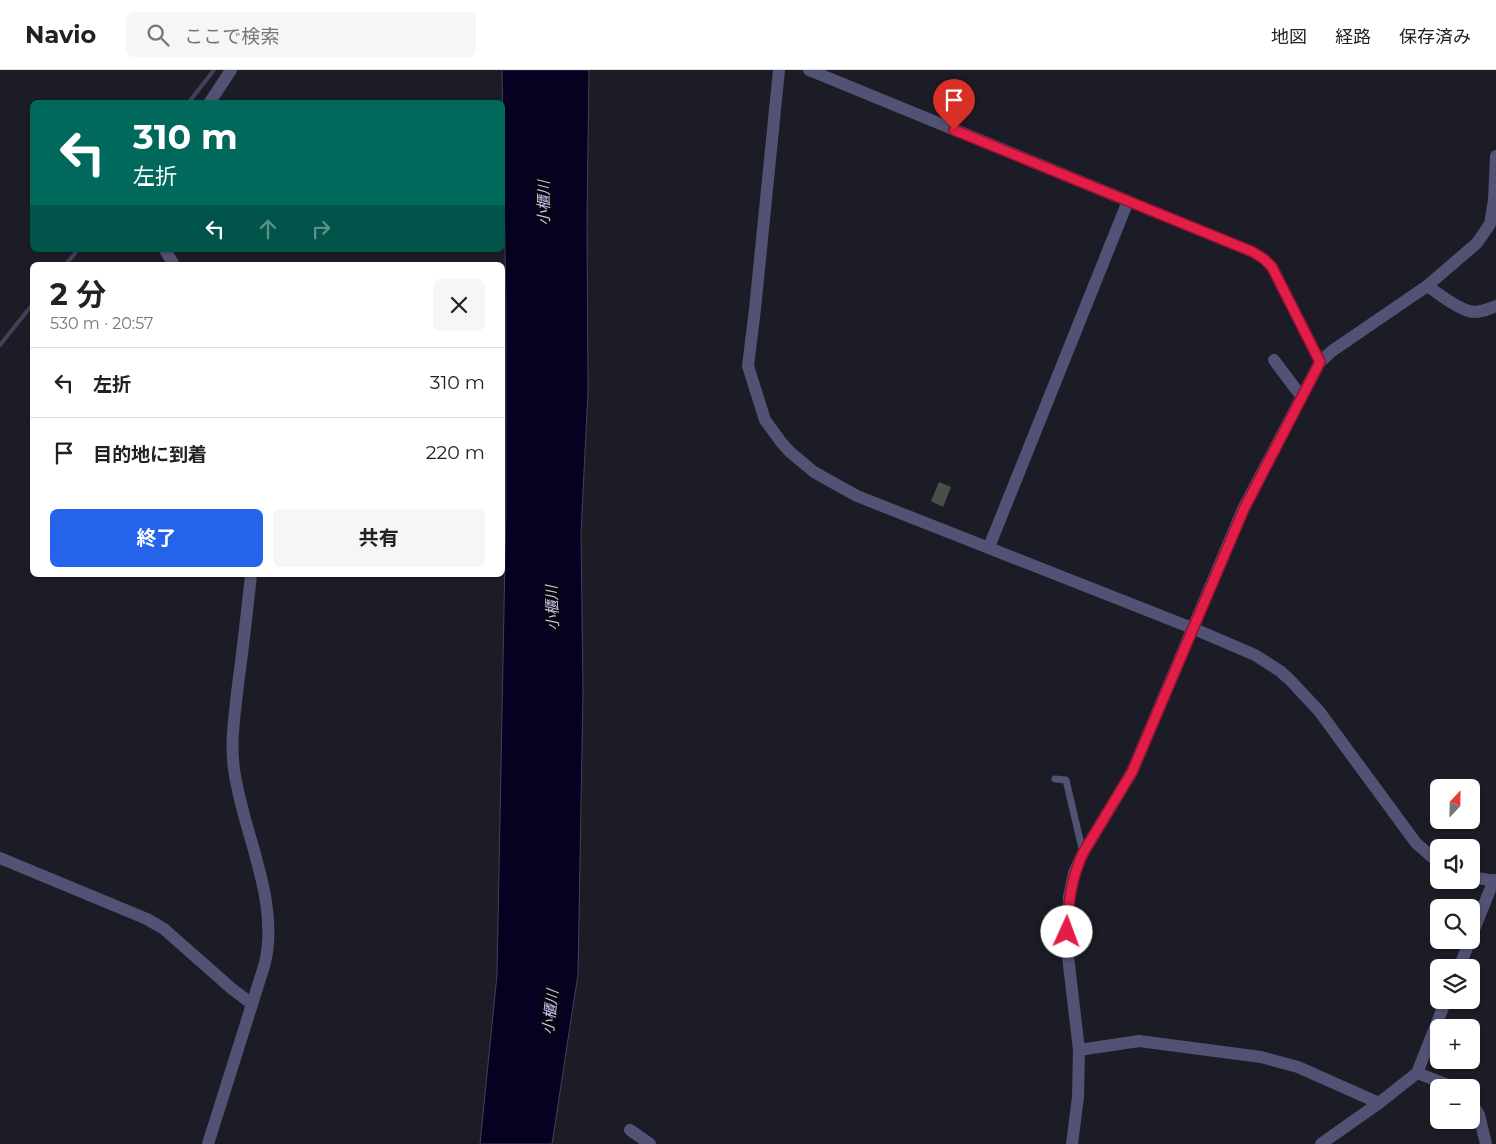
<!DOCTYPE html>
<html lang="ja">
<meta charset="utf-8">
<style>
:root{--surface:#fff;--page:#f6f6f6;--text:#222;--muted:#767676;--line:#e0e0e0;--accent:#2563eb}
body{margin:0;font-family:Montserrat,"Noto Sans JP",sans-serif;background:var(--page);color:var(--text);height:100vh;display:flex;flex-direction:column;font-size:19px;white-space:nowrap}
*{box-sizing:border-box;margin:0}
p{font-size:16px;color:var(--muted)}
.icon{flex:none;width:28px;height:28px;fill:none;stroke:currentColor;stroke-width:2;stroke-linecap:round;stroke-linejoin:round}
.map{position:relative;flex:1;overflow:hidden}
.panel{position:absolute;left:30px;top:192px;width:475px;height:315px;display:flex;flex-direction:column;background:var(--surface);border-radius:8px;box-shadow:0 1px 4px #0004}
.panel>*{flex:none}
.top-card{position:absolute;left:30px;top:30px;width:475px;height:152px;border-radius:8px;box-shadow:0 1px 4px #0004;background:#00695c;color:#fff;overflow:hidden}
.needle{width:32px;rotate:22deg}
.fabs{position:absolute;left:1430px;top:709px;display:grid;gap:10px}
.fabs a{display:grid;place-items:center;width:50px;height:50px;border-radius:8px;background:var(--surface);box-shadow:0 1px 4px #0004;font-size:25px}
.pin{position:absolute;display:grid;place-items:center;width:42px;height:42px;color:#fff;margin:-51px -21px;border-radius:50% 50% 50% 0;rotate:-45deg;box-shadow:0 0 5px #0007}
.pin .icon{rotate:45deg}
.me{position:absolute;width:55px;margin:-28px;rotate:2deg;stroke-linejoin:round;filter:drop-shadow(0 0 4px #0008)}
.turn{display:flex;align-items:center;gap:18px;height:105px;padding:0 20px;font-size:22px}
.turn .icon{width:65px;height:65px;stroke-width:2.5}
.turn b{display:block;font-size:35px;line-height:42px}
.lanes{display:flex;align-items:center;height:48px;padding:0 20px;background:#0003;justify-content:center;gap:25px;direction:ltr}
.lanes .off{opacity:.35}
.round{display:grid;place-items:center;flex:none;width:52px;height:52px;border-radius:8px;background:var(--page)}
.headline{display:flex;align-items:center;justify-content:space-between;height:85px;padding:0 20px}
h1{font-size:30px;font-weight:700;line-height:38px}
.action{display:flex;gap:10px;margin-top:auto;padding:10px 20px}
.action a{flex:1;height:58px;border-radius:8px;background:var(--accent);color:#fff;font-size:20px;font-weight:700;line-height:58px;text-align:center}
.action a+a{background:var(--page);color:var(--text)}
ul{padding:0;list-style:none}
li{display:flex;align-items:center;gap:15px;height:70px;padding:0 20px;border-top:1px solid var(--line)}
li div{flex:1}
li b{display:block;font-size:19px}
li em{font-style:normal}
header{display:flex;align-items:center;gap:30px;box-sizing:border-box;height:70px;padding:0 25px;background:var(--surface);border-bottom:1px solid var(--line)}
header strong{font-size:24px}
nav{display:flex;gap:28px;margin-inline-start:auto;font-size:18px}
.search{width:350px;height:45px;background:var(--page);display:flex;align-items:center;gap:12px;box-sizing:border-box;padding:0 18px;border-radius:8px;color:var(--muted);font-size:19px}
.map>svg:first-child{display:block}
.water{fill:#070021;stroke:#454059}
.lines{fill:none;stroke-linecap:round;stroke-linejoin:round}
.stream{stroke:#454059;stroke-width:4}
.building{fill:#485148}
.service{stroke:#525274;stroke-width:7}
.minor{stroke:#525274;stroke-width:12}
.tertiary{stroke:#525274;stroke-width:12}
.route-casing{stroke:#92132f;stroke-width:12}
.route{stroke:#e11d48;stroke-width:9}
.labels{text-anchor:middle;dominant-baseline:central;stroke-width:5;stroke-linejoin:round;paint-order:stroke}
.water-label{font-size:15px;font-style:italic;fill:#c7c7f3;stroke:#07070b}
</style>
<header>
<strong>Navio</strong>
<div class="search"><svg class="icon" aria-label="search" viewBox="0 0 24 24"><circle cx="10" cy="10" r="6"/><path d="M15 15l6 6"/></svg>ここで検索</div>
<nav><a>地図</a><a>経路</a><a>保存済み</a></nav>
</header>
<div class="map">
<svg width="1496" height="1074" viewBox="0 0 1496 1074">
<rect width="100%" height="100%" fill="#1c1c26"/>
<!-- water -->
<polygon class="water" points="502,0 589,0 587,151 588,322 581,463 583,622 578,904 552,1074 480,1074 497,905 506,434 506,239"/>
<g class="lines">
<!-- stream -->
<g class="stream">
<polyline points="189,32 214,0"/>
<polyline points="65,195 78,180"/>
<polyline points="0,275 32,235"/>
</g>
</g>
<!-- building -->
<polygon class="building" points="939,412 951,417 943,437 931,431"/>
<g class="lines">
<!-- service -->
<g class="service">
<polyline points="1128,131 1253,182 1264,189 1271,197 1320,292"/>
<polyline points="1055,709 1066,710 1083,783"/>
</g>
<!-- minor -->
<g class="minor">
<polyline points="779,0 755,239 748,296 765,350 781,372 790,382 814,402 857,426 1192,558"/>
<polyline points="809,0 1128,131 989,477"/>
<polyline points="210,32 231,0"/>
<polyline points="165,180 174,195"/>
<path d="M1427,216C1440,224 1454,237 1469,241C1478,244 1488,239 1496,236"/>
<polyline points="1274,290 1301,326"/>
<polyline points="0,788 147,849 164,859 231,918 252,934"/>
<polyline points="1471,867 1494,810"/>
<polyline points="1459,898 1470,870"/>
<polyline points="1079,980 1139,971 1261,987 1298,997 1379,1033"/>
<polyline points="1417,1003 1456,1018"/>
<polyline points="1471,1032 1479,1045 1486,1074"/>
<polyline points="630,1060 650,1074"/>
<path d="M208,1074L265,893C280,829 242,761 234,699C230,671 235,643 238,615C243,578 247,542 251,505"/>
<polyline points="1072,1074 1078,1027 1079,980 1067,878 1069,827 1074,803 1083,783 1132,702 1243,439 1320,292 1332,281 1427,216 1477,173 1490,154 1494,130 1496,86"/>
<polyline points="1321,1074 1379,1033 1417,1003 1446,930"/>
</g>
<!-- tertiary -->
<g class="tertiary">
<polyline points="1192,558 1255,585 1280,601 1290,610 1319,641 1416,773 1439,793"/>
<polyline points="1471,807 1496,811"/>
</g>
</g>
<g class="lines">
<defs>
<path id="route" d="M954,60L1253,182L1264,189L1272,197L1320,292L1244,439L1132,702L1083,783C1070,812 1069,831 1067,862"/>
</defs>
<!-- route casing -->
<use href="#route" class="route-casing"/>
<!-- route -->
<use href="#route" class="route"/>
</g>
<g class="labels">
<!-- water labels -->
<g class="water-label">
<text transform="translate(543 133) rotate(-90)">小櫃川</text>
<text transform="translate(552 538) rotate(-92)">小櫃川</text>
<text transform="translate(550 942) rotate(-83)">小櫃川</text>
</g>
</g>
</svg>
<div class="fabs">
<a><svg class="needle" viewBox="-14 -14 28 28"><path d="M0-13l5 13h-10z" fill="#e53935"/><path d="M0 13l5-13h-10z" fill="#767676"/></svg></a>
<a><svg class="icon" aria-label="sound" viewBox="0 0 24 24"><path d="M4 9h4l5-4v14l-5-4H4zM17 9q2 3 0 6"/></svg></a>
<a><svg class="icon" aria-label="search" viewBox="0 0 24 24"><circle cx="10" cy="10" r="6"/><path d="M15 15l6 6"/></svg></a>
<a><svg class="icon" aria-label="layers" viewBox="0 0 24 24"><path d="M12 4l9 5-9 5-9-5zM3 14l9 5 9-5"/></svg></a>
<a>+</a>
<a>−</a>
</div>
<div class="pin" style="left:954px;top:60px;background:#d93025"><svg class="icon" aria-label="arrive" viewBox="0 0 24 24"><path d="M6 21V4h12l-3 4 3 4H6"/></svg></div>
<svg class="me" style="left:1067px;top:862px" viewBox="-20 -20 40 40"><circle r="19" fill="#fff"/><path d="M0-13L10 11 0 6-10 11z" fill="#e11d48"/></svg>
<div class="top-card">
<div class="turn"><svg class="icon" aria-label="left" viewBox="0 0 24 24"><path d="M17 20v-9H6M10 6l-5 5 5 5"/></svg><div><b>310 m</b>左折</div></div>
<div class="lanes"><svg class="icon" aria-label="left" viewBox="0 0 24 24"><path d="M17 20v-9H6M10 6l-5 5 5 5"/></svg><svg class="icon off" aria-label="ahead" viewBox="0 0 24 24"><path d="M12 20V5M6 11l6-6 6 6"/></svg><svg class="icon off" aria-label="right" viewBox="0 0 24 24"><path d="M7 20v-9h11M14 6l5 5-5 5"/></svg></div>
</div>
<section class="panel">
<div class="headline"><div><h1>2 分</h1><p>530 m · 20:57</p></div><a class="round"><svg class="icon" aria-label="close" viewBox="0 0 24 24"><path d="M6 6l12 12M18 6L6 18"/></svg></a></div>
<ul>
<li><svg class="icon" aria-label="left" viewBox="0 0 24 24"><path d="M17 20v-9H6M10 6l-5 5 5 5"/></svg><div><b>左折</b></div><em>310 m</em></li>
<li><svg class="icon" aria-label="arrive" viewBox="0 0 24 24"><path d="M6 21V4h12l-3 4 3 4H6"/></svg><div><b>目的地に到着</b></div><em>220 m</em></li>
</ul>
<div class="action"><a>終了</a><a>共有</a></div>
</section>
</div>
